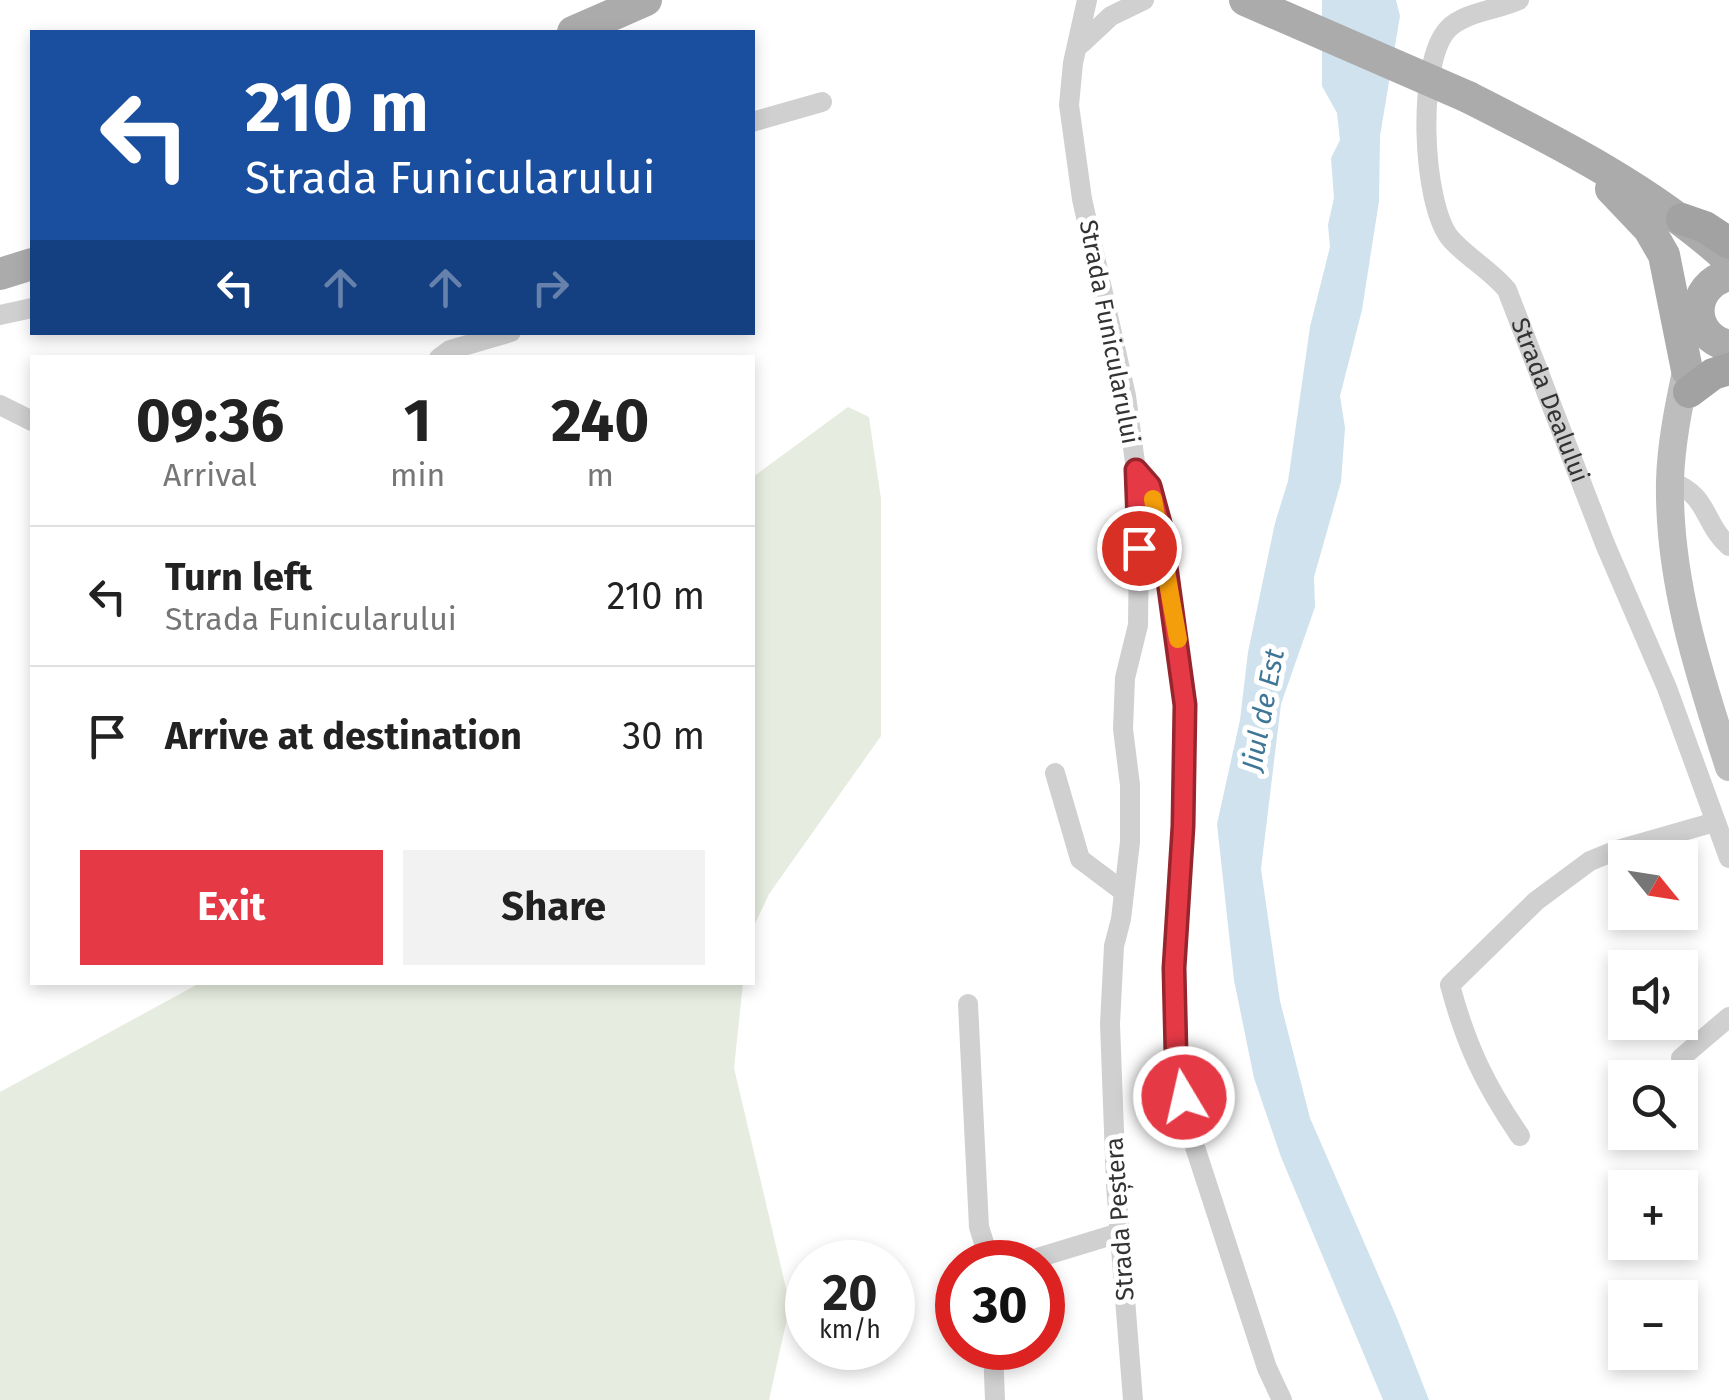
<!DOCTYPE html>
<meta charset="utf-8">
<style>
:root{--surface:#fff;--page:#f2f2f2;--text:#222;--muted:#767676;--line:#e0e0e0;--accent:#e63946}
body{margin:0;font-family:"Fira Sans",sans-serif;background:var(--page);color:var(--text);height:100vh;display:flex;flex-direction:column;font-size:38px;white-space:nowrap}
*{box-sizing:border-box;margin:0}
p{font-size:32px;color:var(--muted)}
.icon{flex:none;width:55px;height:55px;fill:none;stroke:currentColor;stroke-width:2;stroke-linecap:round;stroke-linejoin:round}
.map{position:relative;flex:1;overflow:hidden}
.drawer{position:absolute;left:30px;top:355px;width:725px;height:630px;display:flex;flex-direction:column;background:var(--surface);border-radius:0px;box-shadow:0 5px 15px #0003}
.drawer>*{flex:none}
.guide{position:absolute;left:30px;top:30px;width:725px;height:305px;border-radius:0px;box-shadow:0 5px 15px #0003;background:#1a4fa0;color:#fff;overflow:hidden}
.needle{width:65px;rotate:120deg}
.fabs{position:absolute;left:1608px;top:840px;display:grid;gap:20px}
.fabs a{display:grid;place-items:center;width:90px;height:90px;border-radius:0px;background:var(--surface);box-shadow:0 5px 15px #0003;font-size:50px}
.speed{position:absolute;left:785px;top:1240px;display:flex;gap:20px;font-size:50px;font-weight:700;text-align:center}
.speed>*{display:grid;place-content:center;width:130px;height:130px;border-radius:50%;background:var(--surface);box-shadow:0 5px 15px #0003;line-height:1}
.speed small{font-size:25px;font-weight:400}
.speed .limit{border:15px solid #d22;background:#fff;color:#111}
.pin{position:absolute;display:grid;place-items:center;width:85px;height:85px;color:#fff;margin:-42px;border:5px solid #fff;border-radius:50%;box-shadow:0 2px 10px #0007}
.me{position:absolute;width:110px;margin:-55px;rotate:351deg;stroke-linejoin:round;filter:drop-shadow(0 0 8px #0008)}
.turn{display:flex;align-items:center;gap:35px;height:210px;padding:0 50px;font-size:45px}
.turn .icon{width:130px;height:130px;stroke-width:2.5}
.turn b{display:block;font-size:70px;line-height:85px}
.lanes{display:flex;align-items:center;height:95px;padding:0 50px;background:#0003;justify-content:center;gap:50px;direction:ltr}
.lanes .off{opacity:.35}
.eta{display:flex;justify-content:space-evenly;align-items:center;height:170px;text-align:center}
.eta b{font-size:60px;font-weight:700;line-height:70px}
.primary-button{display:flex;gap:20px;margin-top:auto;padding:20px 50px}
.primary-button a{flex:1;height:115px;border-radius:0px;background:var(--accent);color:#fff;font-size:40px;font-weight:700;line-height:115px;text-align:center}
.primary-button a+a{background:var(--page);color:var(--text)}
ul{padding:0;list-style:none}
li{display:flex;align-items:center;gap:30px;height:140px;padding:0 50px;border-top:2px solid var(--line)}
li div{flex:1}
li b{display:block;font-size:38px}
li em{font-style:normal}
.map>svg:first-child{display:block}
.green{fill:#e6ecdf}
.water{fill:#cfe2ee}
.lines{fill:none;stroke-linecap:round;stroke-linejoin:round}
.minor{stroke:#d0d0d0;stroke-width:20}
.secondary{stroke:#bdbdbd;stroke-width:28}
.primary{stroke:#ababab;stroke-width:32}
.trunk{stroke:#a2a2a2;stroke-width:32}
.primary-bridge{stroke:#ababab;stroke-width:32}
.route-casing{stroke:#96252e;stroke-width:25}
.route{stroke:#e63946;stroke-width:18}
.slow{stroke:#f59e0b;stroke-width:18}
.labels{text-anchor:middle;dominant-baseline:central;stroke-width:10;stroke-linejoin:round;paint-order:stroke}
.street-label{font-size:25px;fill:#333;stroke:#fff}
.water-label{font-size:28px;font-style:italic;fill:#3f7597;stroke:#fff}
</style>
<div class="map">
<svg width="1729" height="1400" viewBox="0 0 1729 1400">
<rect width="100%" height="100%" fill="#fff"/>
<!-- green -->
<g class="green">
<polygon points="848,407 869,417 881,499 881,736 769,894 753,928 753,477"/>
<polygon points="200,983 743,983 734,1068 790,1305 769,1400 0,1400 0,1092"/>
</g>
<!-- water -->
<polygon class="water" points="1322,0 1396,0 1400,16 1380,136 1379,201 1362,310 1340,396 1345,428 1341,482 1314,577 1315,607 1281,704 1261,869 1280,1001 1310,1118 1397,1318 1429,1400 1383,1400 1281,1157 1254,1078 1234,980 1217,824 1240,720 1248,652 1275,523 1288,481 1310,327 1330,247 1328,225 1334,198 1331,158 1340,140 1337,113 1322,86"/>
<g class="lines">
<!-- minor -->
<g class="minor">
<polyline points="1087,0 1073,63 1069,105 1082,199 1126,396 1136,470 1139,549 1138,625 1125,678 1123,729 1130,785 1130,842 1121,919 1114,946 1110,1024 1116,1185 1133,1400"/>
<path id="s1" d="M1519,0C1498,10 1464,12 1448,29C1416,63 1422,203 1450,238C1466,257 1491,270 1507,290L1605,544L1667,688L1729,858"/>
<polyline points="1081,44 1111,16 1144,0"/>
<polyline points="752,122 822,102"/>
<polyline points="0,315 32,308"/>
<polyline points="439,358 450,350 511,332"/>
<polyline points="0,405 32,421"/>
<polyline points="1136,470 1150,486 1160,523 1185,705 1183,826 1174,968 1176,1054 1194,1144 1267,1368 1282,1400"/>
<path d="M1670,481C1710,496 1702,522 1729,546"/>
<polyline points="1055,773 1080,859 1124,892"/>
<polyline points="968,1004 979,1227 990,1262"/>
<polyline points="1681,1058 1729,1017"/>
<path d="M1520,1136C1485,1085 1466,1045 1450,985L1536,901L1590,861L1617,850L1715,822"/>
<polyline points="1024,1262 1119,1233"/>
<polyline points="993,1348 995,1400"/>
</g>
<!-- secondary -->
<path class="secondary" d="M1687,367C1679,405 1671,443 1670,481C1668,580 1699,674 1729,767"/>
<!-- primary -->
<g class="primary">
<polyline points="573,32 646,0"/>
<path d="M1468,97C1559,143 1654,191 1729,260"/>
<polyline points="1611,189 1649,229 1664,255 1687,370"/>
<polyline points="0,274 32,264"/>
<path d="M1729,275C1689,285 1688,336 1729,346"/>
</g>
<!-- trunk -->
<g class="trunk">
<polyline points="1682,219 1705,227 1729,243"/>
<polyline points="1689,392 1713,374 1729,369"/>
</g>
<!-- primary-bridge -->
<polyline class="primary-bridge" points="1245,0 1468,97"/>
</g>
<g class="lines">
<defs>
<polyline id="route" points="1139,548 1136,470 1150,486 1160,523 1185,705 1183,826 1174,968 1176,1054 1184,1097"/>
</defs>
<!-- route casing -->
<use href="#route" class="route-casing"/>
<!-- route -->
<use href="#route" class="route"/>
<!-- slow -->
<polyline class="slow" points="1153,499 1178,639"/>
</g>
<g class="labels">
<!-- street labels -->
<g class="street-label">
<text transform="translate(1109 332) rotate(79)">Strada Funicularului</text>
<text stroke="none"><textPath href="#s1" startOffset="490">Strada Dealului</textPath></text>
<text transform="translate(1120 1219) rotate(-94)">Strada Peștera</text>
</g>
<!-- water labels -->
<g class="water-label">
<text transform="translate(1263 710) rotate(-79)">Jiul de Est</text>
</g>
</g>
</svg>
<div class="fabs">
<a><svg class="needle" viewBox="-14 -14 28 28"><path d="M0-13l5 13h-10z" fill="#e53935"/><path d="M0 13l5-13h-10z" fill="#767676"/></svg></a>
<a><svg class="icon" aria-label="sound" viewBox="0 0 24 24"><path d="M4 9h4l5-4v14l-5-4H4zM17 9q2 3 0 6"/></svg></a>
<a><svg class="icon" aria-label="search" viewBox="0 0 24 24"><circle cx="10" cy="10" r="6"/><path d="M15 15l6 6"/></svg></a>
<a>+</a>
<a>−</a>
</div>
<div class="speed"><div>20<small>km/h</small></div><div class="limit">30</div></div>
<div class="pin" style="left:1139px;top:548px;background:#d93025"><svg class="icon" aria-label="arrive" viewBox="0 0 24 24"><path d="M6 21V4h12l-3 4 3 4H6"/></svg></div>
<svg class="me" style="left:1184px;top:1097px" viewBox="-20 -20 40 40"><circle r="17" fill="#e63946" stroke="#fff" stroke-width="3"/><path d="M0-11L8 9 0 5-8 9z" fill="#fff"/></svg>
<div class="guide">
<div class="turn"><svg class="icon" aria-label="left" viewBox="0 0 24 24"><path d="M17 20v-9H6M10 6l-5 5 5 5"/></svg><div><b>210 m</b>Strada Funicularului</div></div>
<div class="lanes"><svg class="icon" aria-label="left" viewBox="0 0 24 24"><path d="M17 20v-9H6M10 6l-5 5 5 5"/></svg><svg class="icon off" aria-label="ahead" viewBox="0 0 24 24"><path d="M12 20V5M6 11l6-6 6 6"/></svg><svg class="icon off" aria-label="ahead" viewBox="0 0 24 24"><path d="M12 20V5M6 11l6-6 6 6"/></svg><svg class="icon off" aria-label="right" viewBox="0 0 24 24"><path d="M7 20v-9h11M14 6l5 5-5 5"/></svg></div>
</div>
<section class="drawer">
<div class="eta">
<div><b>09:36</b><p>Arrival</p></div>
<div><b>1</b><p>min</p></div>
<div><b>240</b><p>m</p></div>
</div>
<ul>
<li><svg class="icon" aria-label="left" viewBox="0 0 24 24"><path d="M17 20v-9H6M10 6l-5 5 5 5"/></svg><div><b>Turn left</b><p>Strada Funicularului</p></div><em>210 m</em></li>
<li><svg class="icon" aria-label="arrive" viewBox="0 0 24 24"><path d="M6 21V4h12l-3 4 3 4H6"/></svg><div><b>Arrive at destination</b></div><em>30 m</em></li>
</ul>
<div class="primary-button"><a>Exit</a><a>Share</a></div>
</section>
</div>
